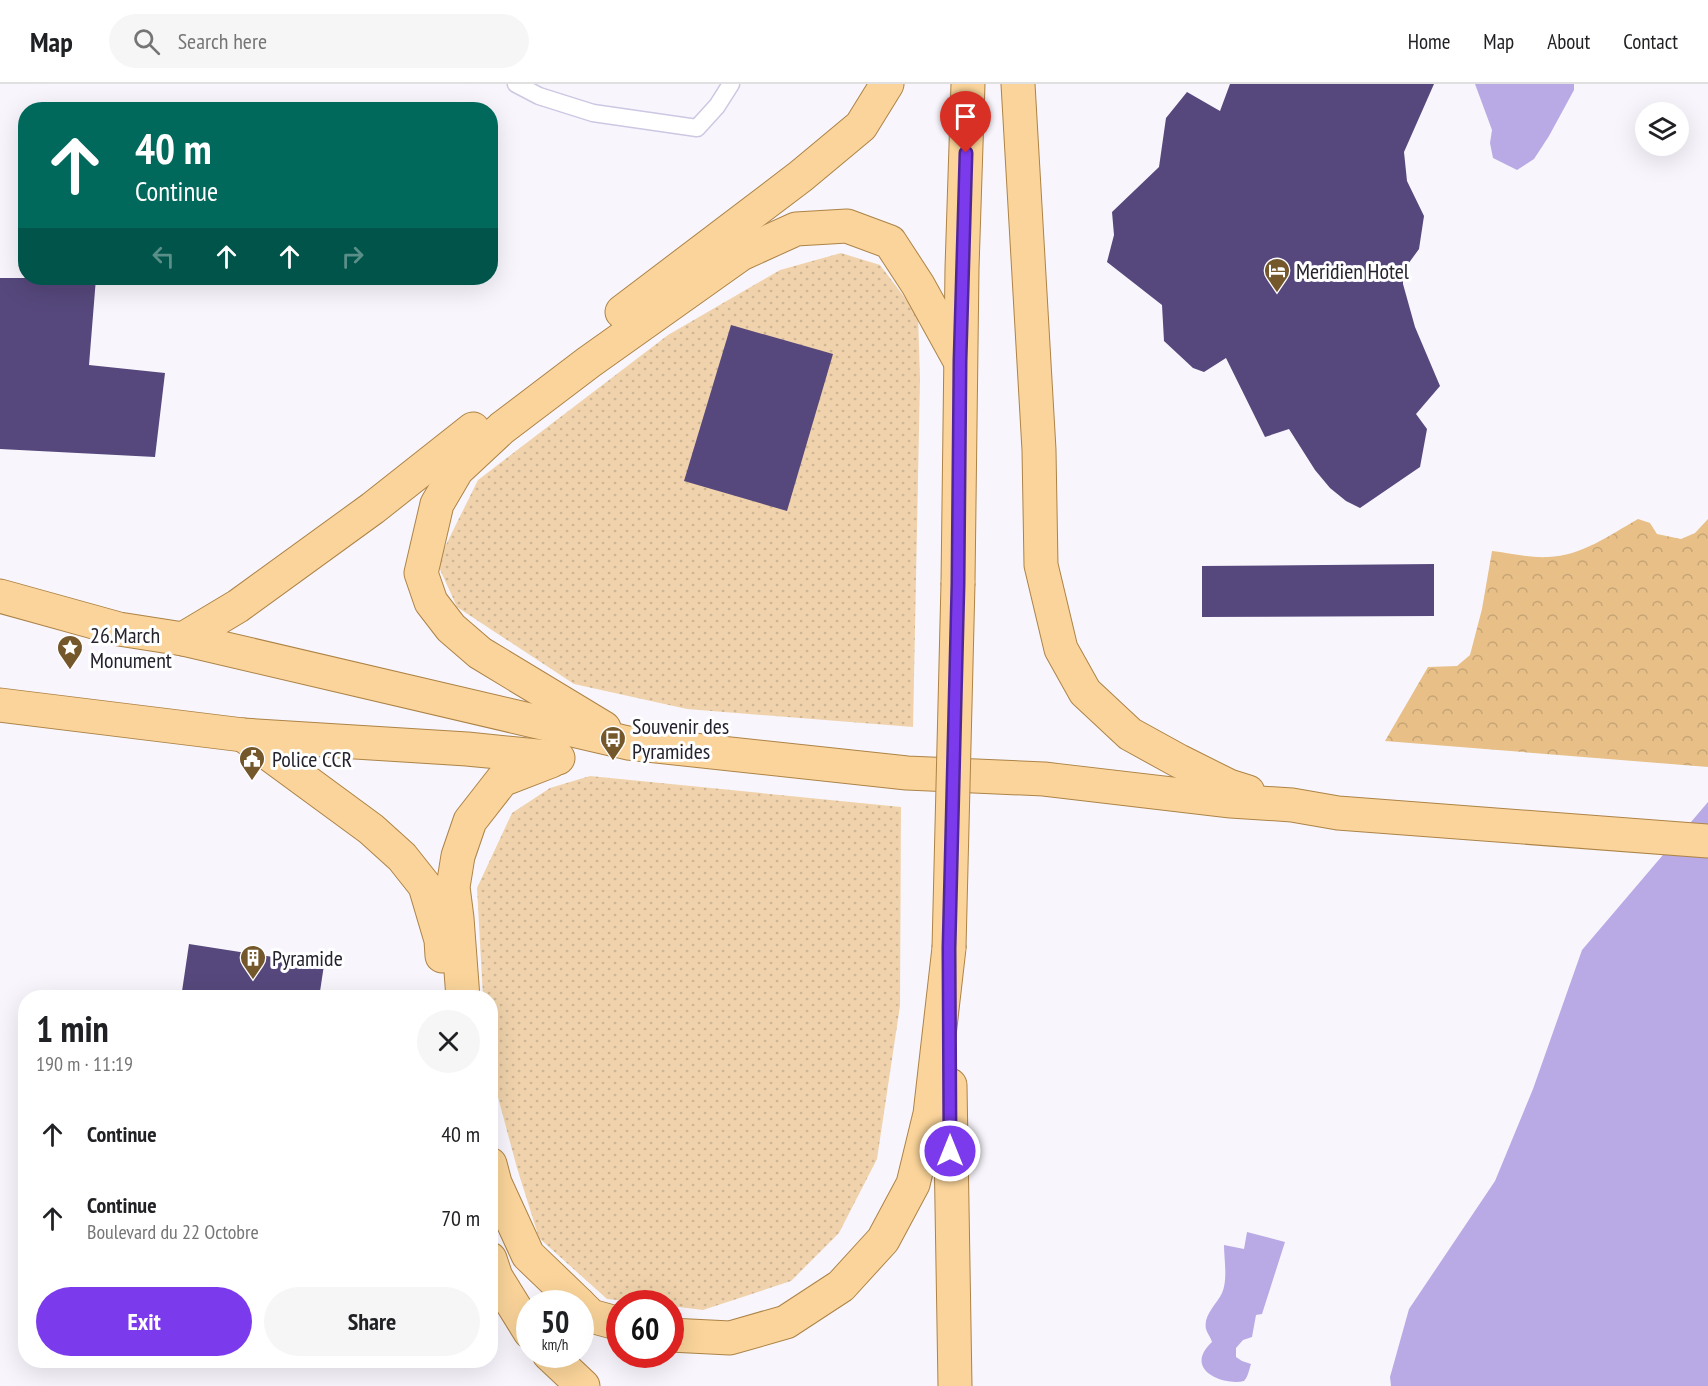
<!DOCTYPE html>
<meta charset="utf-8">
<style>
:root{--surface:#fff;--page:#f6f6f6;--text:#202124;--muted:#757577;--line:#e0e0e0;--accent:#7c3aed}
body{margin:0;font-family:"PT Sans Narrow",sans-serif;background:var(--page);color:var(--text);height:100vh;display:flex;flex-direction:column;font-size:22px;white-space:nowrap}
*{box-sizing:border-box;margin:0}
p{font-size:20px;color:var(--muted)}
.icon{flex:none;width:33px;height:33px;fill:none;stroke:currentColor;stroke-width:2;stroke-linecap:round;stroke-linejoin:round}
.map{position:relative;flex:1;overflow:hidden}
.details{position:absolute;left:18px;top:906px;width:480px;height:378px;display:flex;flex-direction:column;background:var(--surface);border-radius:24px;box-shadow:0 6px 24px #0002}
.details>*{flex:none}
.hud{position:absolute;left:18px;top:18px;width:480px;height:183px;border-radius:24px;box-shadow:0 6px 24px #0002;background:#00695c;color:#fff;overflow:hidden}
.fabs{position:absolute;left:1635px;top:18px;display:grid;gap:12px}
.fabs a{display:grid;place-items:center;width:54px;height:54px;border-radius:50%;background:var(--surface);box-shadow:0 6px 24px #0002;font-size:30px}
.speed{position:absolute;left:516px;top:1206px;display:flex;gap:12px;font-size:30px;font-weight:700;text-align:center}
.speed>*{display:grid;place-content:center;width:78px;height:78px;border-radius:50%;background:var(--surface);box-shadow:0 6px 24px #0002;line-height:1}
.speed small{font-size:15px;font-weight:400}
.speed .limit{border:9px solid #d22;background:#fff;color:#111}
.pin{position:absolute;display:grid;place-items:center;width:51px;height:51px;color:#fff;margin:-62px -26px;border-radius:50% 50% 50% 0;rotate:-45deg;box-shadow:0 0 6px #0007}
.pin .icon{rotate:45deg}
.me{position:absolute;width:66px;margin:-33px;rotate:0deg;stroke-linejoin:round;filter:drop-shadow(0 0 4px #0008)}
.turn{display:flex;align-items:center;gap:21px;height:126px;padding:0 18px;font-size:27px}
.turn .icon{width:78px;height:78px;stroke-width:2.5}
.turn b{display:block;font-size:42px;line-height:51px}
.lanes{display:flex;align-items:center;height:57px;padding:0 18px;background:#0003;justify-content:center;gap:30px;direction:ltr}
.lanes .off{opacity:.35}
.round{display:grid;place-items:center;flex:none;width:63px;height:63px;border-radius:32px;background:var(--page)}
.headline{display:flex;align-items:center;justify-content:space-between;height:102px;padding:0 18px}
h1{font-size:36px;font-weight:700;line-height:45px}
.primary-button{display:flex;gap:12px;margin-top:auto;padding:12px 18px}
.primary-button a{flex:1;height:69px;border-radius:36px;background:var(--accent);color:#fff;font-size:24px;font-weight:700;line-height:69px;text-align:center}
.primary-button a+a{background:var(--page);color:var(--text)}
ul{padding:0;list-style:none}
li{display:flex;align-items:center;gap:18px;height:84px;padding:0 18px}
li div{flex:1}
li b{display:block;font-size:22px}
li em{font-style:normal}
header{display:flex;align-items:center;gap:36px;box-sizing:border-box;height:84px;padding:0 30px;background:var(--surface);border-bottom:2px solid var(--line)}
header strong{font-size:28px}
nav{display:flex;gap:33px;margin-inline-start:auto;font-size:21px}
.search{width:420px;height:54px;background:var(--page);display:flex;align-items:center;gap:15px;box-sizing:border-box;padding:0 21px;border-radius:33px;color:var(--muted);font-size:22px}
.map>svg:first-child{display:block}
.forest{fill:url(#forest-crowns)}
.park{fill:url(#park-dots)}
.water{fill:#b9aae6}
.building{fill:#56487c}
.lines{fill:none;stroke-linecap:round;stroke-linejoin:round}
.service-casing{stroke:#cdc7e3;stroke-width:19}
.primary-casing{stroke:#ad8347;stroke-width:35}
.service{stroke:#fff;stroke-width:16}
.primary{stroke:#fad49a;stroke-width:33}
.primary-bridge-casing{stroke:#ad8347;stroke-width:35;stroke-linecap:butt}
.primary-bridge{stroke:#fad49a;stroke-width:33}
.route-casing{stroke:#51269a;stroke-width:15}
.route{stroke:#7c3aed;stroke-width:10}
.labels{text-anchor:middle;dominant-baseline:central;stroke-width:6;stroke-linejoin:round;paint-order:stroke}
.poi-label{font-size:22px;fill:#24222c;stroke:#fff;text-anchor:start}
</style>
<header>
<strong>Map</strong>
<div class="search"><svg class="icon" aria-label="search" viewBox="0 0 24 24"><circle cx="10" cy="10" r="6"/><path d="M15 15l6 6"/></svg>Search here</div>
<nav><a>Home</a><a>Map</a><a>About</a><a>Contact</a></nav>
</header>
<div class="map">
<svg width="1708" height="1302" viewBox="0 0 1708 1302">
<defs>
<pattern id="forest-crowns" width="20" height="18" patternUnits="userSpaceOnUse" patternTransform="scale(1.5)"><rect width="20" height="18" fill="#e7bf87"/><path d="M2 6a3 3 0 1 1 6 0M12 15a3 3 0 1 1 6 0" fill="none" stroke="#c6a475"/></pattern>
<pattern id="park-dots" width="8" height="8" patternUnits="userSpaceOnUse" patternTransform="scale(1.5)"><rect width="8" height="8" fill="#f0d3ac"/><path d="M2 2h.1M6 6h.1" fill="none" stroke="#ceb594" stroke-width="1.8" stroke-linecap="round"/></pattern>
</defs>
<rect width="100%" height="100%" fill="#f8f6fc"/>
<!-- forest -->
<path class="forest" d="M1638,435L1650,439L1657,450L1681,455L1695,449L1708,435V683L1385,657L1428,583L1457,582L1470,571L1482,525L1492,467C1510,469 1530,474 1548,473C1581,472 1610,451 1638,435Z"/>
<!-- park -->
<g class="park">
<polygon points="841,169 880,181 918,231 920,295 913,643 687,625 574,600 457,523 437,479 478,396 668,251 780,186"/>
<polygon points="590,692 901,723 900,922 877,1075 839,1149 791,1197 703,1226 671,1222 670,1220 648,1219 607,1215 539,1154 517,1084 491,987 490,914 483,913 477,804 512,729 550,704"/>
</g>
<!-- water -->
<g class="water">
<polygon points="1475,0 1574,0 1574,6 1549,52 1534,75 1517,86 1493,74 1490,59 1492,46"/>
<polygon points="1708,718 1708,1302 1391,1302 1390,1293 1409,1225 1495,1097 1533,1005 1582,866"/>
<path d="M1247,1148L1285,1158L1262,1230L1256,1231L1252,1253L1243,1256L1236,1264V1273L1242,1277L1251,1280C1249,1286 1248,1293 1244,1297C1224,1302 1182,1286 1212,1258C1211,1254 1207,1249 1206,1245C1203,1231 1217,1220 1222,1209C1228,1195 1224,1175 1224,1161L1244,1165Z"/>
</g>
<!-- building -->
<g class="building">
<polygon points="1230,0 1434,0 1404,68 1407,97 1424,132 1419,165 1403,187 1403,200 1415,243 1440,302 1416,330 1427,345 1420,383 1360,424 1346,417 1330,404 1315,386 1289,345 1265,353 1226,274 1204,288 1193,284 1164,257 1162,221 1107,178 1114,151 1112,128 1159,83 1166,34 1187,8 1220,27"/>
<polygon points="0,194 96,194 89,281 165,289 155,373 0,365"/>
<polygon points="731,241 833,270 787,427 684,397"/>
<polygon points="1434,480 1434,532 1202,533 1202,482"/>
<polygon points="189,860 324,881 319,914 181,914"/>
</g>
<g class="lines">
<defs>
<polyline id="service" points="516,0 539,12 593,29 697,44 717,22 731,0"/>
<g id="primary">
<polyline points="1018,0 1039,366 1041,481 1061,565 1085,608 1130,650 1179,677 1229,702 1248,708"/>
<polyline points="622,228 801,92 861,42 887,0"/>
<polyline points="958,499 962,184 968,0"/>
<polyline points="0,512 119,545 183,555 628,659 907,689 1044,695 1231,717 1292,721 1338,729 1708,757"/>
<polyline points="183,555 238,522 373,424 473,345"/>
<polyline points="0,621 243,651 467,665 558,674"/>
<polyline points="604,644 480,569 451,544 431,518 421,489 437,420 457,386 502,344 589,278 741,170 796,145 847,142 890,158 918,201 960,277"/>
<polyline points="243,651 371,745 402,773 425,802 441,856 442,872"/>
<polyline points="463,914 457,834 453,803 458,772 470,737 502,696 551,677"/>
<polyline points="950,1001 955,1302"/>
<polyline points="490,1080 495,1099 528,1171 579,1220"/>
<polyline points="490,1175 496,1193 530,1248"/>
<polyline points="580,1221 591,1232 620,1240"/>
<polyline points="670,1251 730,1254 786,1238 841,1202 883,1156 913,1100 930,1030 949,864"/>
<polyline points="549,1270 583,1302"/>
</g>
</defs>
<!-- service casing -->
<use href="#service" class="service-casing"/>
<!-- primary casing -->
<use href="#primary" class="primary-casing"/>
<!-- service -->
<use href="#service" class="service"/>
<!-- primary -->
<use href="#primary" class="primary"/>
<defs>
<polyline id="primary-bridge" points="949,864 958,499"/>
</defs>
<!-- primary-bridge casing -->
<use href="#primary-bridge" class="primary-bridge-casing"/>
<!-- primary-bridge -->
<use href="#primary-bridge" class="primary-bridge"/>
</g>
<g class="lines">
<defs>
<polyline id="route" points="950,1067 949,864 958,499 960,277 966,69"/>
</defs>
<!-- route casing -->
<use href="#route" class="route-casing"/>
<!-- route -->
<use href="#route" class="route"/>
</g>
<!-- icons -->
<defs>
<symbol id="hotel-pin" viewBox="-11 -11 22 30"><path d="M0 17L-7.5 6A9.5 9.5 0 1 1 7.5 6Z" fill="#75572c" stroke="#fff"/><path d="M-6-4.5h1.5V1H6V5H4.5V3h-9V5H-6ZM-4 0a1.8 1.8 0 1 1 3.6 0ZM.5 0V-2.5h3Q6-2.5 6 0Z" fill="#fff"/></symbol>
<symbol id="sight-pin" viewBox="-11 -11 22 30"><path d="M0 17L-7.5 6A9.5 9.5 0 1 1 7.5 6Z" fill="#75572c" stroke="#fff"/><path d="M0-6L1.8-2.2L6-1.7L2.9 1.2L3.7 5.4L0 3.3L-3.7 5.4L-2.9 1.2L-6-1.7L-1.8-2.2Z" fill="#fff"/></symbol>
<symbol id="bus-pin" viewBox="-11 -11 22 30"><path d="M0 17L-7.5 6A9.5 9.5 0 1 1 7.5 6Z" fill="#75572c" stroke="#fff"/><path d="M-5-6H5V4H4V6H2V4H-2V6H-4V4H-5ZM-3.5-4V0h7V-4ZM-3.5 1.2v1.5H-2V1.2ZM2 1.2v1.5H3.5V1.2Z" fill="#fff"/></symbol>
<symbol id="civic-pin" viewBox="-11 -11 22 30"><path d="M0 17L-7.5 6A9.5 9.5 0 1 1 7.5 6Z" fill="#75572c" stroke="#fff"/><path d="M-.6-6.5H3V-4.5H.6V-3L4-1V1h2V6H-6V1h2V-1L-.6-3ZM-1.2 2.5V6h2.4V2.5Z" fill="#fff"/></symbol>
<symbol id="building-pin" viewBox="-11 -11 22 30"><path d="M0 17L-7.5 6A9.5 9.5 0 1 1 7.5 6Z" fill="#75572c" stroke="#fff"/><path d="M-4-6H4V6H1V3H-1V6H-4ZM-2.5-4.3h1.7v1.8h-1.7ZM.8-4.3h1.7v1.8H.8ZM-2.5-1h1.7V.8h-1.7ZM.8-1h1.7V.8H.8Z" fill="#fff"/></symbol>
</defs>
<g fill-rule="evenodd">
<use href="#hotel-pin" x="1262" y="172" width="30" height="40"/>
<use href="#sight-pin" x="55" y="549" width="30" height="40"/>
<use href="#bus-pin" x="598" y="640" width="30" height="40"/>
<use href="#civic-pin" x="237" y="660" width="30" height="40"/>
<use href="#building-pin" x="238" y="859" width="30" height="40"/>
</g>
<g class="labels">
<!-- poi labels -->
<g class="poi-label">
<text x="1296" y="187">Meridien Hotel</text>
<text x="90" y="551">26.March<tspan x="90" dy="25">Monument</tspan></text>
<text x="632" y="642">Souvenir des<tspan x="632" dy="25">Pyramides</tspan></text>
<text x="272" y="675">Police CCR</text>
<text x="272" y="874">Pyramide</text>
</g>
</g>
</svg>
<div class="fabs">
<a><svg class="icon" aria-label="layers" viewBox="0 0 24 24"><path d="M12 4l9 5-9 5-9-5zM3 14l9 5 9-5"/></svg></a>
</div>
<div class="speed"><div>50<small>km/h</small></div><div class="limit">60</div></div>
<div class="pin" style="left:966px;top:69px;background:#d93025"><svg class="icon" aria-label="arrive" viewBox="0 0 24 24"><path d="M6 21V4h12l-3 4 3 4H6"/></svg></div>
<svg class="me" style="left:950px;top:1067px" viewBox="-20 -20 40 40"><circle r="17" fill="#7c3aed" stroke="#fff" stroke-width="3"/><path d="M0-11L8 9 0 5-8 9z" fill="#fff"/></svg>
<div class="hud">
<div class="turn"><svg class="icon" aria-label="ahead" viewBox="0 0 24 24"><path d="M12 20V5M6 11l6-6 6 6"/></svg><div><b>40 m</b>Continue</div></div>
<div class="lanes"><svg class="icon off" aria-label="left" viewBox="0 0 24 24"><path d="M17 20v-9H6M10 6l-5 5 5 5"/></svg><svg class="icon" aria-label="ahead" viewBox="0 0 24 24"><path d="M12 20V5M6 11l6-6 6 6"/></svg><svg class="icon" aria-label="ahead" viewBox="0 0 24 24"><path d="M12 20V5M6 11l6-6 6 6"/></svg><svg class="icon off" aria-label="right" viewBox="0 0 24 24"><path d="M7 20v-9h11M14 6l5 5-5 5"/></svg></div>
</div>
<section class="details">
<div class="headline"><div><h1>1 min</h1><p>190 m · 11:19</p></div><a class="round"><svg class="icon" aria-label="close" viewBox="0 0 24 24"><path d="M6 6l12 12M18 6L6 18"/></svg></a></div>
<ul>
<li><svg class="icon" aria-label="ahead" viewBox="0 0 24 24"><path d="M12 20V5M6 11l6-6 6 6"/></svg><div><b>Continue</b></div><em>40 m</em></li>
<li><svg class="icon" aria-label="ahead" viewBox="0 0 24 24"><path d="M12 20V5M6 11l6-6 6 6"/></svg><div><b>Continue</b><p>Boulevard du 22 Octobre</p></div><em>70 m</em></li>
</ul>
<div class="primary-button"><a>Exit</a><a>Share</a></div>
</section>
</div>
